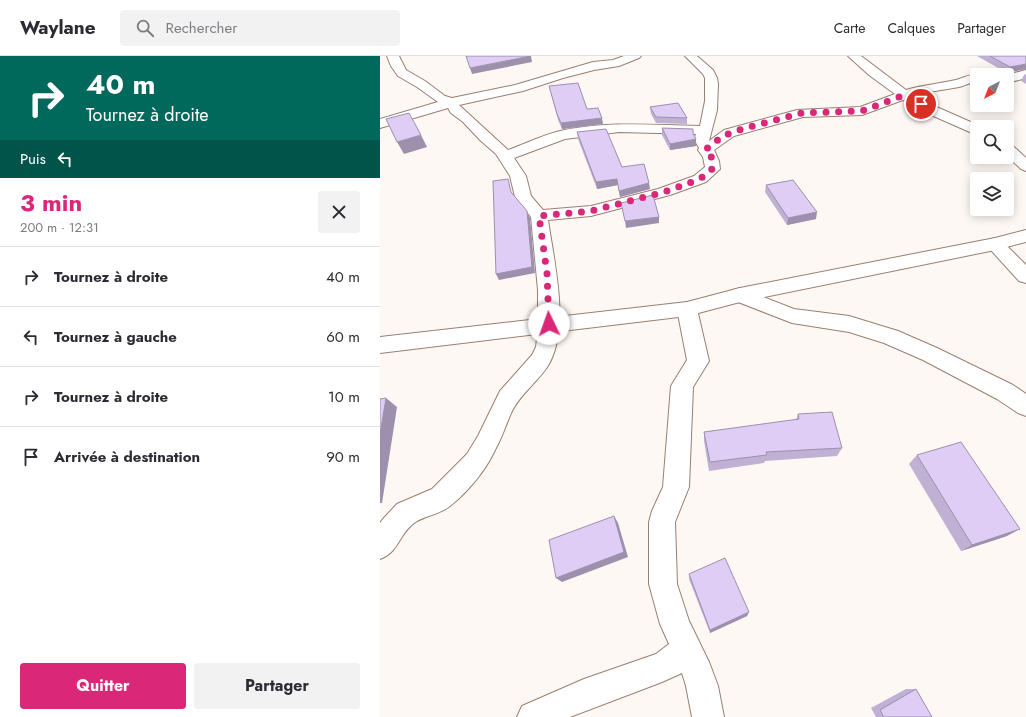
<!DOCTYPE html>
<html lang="fr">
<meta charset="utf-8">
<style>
:root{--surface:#fff;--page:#f2f2f3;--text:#2b2b33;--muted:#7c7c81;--line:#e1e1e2;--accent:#db2777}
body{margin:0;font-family:Jost,sans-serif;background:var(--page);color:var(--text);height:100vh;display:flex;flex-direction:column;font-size:15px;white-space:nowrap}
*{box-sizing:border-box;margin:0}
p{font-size:13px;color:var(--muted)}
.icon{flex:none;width:22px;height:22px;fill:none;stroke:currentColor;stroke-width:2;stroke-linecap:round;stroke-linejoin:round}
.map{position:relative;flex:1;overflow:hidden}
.sheet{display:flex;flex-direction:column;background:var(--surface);width:380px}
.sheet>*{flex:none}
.banner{background:#00695c;color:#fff;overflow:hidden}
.needle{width:26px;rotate:222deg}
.fabs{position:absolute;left:590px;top:12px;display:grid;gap:8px}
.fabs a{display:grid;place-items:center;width:44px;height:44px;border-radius:4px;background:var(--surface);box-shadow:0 2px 10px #0003;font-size:20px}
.pin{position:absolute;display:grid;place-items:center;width:34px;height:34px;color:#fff;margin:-17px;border:2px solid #fff;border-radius:50%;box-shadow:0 1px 4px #0007}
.me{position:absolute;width:44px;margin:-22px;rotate:357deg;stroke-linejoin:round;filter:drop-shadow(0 0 3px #0008)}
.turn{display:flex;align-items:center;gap:14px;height:84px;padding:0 20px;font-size:18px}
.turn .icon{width:52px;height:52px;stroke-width:2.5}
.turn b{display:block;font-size:28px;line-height:34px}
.then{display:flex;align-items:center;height:38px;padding:0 20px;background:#0003;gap:8px;font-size:15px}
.round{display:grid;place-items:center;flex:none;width:42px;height:42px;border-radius:4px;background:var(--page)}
.headline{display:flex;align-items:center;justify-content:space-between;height:68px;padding:0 20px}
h1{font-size:24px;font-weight:700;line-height:30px;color:var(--accent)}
.primary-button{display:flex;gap:8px;margin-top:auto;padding:8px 20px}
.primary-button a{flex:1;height:46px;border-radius:4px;background:var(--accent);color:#fff;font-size:16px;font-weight:700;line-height:46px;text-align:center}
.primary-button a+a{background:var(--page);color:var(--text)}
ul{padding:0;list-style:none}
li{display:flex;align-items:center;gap:12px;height:60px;padding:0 20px;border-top:1px solid var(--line)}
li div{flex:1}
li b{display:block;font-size:15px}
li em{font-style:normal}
header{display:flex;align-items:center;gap:24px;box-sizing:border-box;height:56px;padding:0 20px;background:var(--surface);border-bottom:1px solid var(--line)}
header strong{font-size:19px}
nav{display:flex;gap:22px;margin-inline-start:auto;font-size:14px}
.search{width:280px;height:36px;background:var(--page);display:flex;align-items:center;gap:10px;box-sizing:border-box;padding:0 14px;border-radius:4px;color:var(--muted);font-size:15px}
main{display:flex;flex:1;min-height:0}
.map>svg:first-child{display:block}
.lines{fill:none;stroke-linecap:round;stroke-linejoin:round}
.street-casing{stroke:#9b7e70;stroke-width:2}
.highway-casing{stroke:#9b7e70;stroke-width:2}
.street{fill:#fff;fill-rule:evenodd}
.highway{fill:#fff;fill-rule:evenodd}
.wall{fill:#c0b0d4}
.shaded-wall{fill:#9c90ac}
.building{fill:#dfcdf6;stroke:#9c90ac}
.route{stroke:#db2777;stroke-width:7;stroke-dasharray:0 12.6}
</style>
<header>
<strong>Waylane</strong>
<div class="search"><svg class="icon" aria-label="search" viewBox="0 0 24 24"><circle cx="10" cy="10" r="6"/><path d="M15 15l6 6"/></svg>Rechercher</div>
<nav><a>Carte</a><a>Calques</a><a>Partager</a></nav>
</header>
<main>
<section class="sheet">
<div class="banner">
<div class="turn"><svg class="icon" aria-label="right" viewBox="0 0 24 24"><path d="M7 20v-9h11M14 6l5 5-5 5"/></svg><div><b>40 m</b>Tournez à droite</div></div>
<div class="then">Puis<svg class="icon" aria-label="left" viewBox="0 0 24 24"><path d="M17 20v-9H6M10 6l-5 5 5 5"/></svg></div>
</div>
<div class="headline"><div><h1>3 min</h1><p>200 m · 12:31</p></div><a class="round"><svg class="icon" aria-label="close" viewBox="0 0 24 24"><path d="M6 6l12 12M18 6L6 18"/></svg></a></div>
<ul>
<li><svg class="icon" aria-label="right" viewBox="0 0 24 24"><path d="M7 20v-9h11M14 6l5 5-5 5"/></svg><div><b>Tournez à droite</b></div><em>40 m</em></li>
<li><svg class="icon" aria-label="left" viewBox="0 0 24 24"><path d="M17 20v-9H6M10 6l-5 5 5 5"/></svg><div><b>Tournez à gauche</b></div><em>60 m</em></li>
<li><svg class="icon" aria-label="right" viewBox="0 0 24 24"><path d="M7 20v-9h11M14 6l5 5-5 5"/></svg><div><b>Tournez à droite</b></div><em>10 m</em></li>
<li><svg class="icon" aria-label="arrive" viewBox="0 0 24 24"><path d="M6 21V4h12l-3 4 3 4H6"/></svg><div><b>Arrivée à destination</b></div><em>90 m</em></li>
</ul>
<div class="primary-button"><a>Quitter</a><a>Partager</a></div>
</section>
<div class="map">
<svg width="646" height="661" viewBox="0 0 646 661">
<rect width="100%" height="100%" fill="#fef8f4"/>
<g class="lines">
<defs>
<g id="street">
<path d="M7,0H19L26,14L45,25L65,40L72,42L135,29L213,6L233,4L244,0H261L259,2L239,10L214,14L183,22L143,35L79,49L128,94C145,88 163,79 180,75C226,65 273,69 320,70L325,45V22L323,18L305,0H317L333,14L337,22L338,28L337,54L329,85L344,74L417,54L480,51L515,38L489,19L468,0H481L526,34C542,29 559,28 576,24C584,22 589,18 597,19V27C591,25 585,30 579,31C564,34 549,35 535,40L552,49L602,71H597V78L592,77L542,55L523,44L482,59L423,61L354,80L334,94L339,105L340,113L326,126L290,139L211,160L168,164C174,206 190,270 169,308C159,325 141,337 132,355C126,368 122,382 115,394C106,414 87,437 70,450C59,459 45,459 34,467C19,478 19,496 0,503V467L3,463L17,448L52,433L87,398L98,380L120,335L152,299L156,291L158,274V234L151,161L135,141L130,120L116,98L101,85L83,66L71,57L68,52L0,72V63L58,46L37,31L18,20L11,10ZM239,76L316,78L314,83L319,92L318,94L323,101L325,111L314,120L278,133L211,150L163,154L151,140L146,120L134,102L185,83Z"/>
<polygon points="646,14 646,22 627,27 627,19"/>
<polygon points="627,88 632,89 646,102 646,115 641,113 627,100"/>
<polygon points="615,182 621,184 646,209 646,227 639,225 609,192 606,188 609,184"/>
<polygon points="360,232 414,253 469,260 518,275 557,292 633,329 646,338 646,360 638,357 617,343 543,304 504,287 469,276 412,267 353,244 350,239 353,234"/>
<polygon points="307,246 314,248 317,253 329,305 313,331 309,431 295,466 297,528 309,565 329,606 338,630 344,661 312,661 306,630 302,617 282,626 190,661 137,661 142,650 204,623 276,598 289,588 280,568 269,528 269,466 272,455 283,431 291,330 307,304 297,253 300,248"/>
</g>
<polygon id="highway" points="646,174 646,186 615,194 360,246 307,260 0,297 0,281 307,246 360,232 615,182"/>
</defs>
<!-- street casing -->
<use href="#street" class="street-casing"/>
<!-- highway casing -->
<use href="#highway" class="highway-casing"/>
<!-- street -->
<use href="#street" class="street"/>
<!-- highway -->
<use href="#highway" class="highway"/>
</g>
<!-- wall -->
<g class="wall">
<polygon points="597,0 646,0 627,17"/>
<polygon points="646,18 646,28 641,25 644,19"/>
<polygon points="169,30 207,53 223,68 182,73 178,64"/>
<polygon points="270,51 307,62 307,68 276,67 271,58"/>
<polygon points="282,72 313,79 316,83 316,90 290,94 282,79"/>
<polygon points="197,76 242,111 270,133 240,141 238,129 217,133 198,83"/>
<polygon points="386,129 436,163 407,169 385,136"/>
<polygon points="418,358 462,392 457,400 385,405 384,407 329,415 324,385 324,376 416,364"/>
<polygon points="537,399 627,480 581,495 529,408"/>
<polygon points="309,518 367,560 330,577 309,523"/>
<polygon points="526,633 536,633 552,661 496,661 491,652"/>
</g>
<!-- shaded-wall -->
<g class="shaded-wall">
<polygon points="151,0 152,6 92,18 90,12"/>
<polygon points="646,8 646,13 627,17 630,11"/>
<polygon points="222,62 223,68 182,73 181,67"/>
<polygon points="41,79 47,91 24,98 17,86"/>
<polygon points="316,83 316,90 290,94 290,88"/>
<polygon points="237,123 238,129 217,133 216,126"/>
<polygon points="269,127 270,133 240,141 239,135"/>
<polygon points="147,155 150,162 155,217 119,224 116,218"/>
<polygon points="437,156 436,163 407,169 408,162"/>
<polygon points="279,161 279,167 246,172 245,165"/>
<polygon points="6,342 17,351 2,447 0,447 0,378"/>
<polygon points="234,460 238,467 248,501 182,526 176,522"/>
<polygon points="640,473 627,480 581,495 592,489"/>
<polygon points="369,556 367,560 330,577 330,574"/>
</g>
<!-- building -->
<g class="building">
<polygon points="86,0 151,0 90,12"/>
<polygon points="610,0 646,0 646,8 630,11"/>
<polygon points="198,27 207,53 218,52 222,62 181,67 177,58 169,30"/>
<polygon points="298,47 307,62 276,61 270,51"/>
<polygon points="29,57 41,79 17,86 6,63"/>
<polygon points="282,72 313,73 313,77 316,83 290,88"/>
<polygon points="226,73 242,111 264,108 269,127 239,135 237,123 216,126 197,76"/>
<polygon points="128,123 131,136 147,155 152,211 116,218 113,125"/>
<polygon points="413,124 437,156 408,162 386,129"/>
<polygon points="273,139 279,161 245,165 241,147"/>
<polygon points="6,342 0,378 0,343"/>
<polygon points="452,356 462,392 386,396 387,399 330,406 324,376 419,363 418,358"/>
<polygon points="581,386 640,473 592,489 537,399"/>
<polygon points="234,460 244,496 176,522 169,484"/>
<polygon points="345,502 369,556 330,574 309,518"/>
<polygon points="536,633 552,661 504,661 500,654"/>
</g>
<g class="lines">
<!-- route -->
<path class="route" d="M169,268L167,217L159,160L211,155L284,136L320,123L332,113C334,104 332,100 325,94L343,80L362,73L422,57L482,55L524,39L541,48"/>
</g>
</svg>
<div class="fabs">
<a><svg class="needle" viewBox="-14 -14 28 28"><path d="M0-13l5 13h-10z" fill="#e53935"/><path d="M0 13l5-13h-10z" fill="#7c7c81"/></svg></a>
<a><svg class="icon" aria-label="search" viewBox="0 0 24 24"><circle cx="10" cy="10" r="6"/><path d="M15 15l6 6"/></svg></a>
<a><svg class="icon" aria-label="layers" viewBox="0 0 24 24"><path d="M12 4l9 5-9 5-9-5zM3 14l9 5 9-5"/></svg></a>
</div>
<div class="pin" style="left:541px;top:48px;background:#d93025"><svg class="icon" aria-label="arrive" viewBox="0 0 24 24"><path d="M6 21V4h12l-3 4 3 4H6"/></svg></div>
<svg class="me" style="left:169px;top:268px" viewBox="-20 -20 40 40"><circle r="19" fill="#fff"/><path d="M0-13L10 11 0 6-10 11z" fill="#db2777"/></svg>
</div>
</main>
